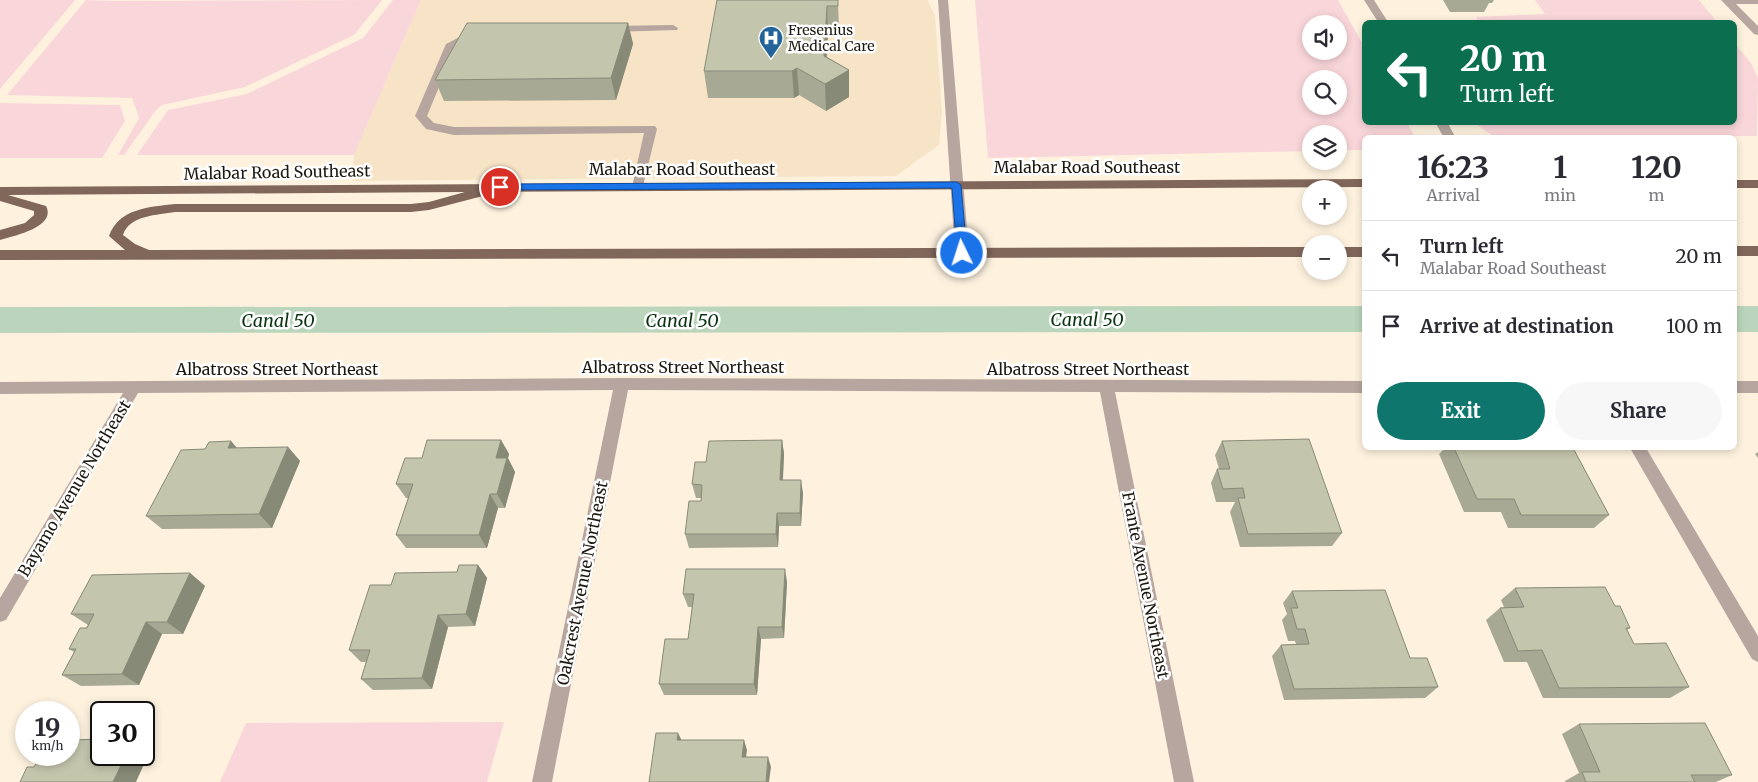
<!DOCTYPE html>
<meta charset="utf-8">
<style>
:root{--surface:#fff;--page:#f7f7f7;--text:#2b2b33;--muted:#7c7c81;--line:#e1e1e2;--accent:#0f766e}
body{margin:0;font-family:Merriweather,serif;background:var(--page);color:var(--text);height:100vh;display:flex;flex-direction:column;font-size:19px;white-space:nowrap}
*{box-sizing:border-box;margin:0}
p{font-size:16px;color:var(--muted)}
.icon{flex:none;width:28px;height:28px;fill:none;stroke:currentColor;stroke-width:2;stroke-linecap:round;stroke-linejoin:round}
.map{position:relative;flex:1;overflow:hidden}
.details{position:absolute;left:1362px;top:135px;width:375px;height:315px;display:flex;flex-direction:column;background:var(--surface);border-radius:8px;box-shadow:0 2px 8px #0003}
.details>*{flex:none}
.guide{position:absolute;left:1362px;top:20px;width:375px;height:105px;border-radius:8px;box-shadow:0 2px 8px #0003;background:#0b6e4f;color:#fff;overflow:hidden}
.fabs{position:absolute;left:1302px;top:15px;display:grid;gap:10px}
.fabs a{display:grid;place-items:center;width:45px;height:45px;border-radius:50%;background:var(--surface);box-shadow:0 2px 8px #0003;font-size:25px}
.speed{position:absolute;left:15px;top:701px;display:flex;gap:10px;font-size:25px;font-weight:700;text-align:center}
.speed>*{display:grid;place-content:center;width:65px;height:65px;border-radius:50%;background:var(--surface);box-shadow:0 2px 8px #0003;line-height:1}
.speed small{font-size:12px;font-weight:400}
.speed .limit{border:2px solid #111;border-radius:8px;background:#fff;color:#111}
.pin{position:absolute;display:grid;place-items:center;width:42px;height:42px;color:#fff;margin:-21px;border:2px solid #fff;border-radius:50%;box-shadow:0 1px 5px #0007}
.me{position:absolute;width:55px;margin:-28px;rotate:356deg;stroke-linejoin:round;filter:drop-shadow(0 0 4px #0008)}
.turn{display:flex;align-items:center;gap:18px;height:105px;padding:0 15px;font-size:22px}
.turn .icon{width:65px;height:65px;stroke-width:2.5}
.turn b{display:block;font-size:35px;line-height:42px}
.eta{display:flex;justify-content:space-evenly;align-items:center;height:85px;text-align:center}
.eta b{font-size:30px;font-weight:700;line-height:35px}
.button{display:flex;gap:10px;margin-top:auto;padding:10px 15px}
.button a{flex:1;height:58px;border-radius:30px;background:var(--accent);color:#fff;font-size:20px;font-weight:700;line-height:58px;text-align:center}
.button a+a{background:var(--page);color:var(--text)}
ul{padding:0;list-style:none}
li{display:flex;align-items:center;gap:15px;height:70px;padding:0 15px;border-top:1px solid var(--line)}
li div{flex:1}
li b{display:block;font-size:19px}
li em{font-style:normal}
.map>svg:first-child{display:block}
.built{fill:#f7e4c6}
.green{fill:#f9d6da;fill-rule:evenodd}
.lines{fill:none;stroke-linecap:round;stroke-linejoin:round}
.canal{fill:#bad5bb;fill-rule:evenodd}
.minor{fill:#b6a69f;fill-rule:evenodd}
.major{fill:#81665a;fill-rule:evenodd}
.wall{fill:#a8a994}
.shaded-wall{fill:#888a78}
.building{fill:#c3c5ac;stroke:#888a78}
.route{fill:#1a73e8;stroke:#114b97}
.labels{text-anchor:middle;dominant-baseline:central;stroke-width:5;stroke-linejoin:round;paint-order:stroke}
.far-poi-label{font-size:14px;fill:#1e1910;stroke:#fff;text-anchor:start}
.street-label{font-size:16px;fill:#1e1910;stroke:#fff}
.water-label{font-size:18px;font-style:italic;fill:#0b3512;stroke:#fff}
</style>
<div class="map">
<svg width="1758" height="782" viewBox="0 0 1758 782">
<rect width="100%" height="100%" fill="#fef2df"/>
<!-- built -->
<polygon class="built" points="421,0 928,0 929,4 935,15 942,111 939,145 896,176 352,181 354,155"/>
<!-- green -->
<g class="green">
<polygon points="0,0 75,0 0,89"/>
<polygon points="86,0 114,1 382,0 354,35 245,87 162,105 156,110 124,155 118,155 139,118 132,98 7,95"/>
<polygon points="393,0 421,0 354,155 137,155 168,110 247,94 363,38"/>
<path d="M975,0H1338L1365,48V122L1407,123L1415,137L1365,138V150H1339V134H1311V151L988,158ZM1311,24H1339V51H1311ZM1311,79H1339V106H1311Z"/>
<polygon points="1535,0 1699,0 1717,22 1479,22 1476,17 1545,14"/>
<polygon points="1735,44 1751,63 1758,78 1757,136 1496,138 1474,123 1735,122"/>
<polygon points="0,103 120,105 125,121 102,158 0,158"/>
<polygon points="504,722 487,782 220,782 246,723"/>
</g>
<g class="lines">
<!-- canal -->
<g class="canal">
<polygon points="1365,306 1365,332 0,333 0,307"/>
<rect x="1735" y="306" width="23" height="26"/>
</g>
<!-- minor -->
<g class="minor">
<polygon points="938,0 948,0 969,253 967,256 957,256 955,253"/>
<polygon points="1364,0 1374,0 1388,22 1378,22"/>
<polygon points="1721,0 1758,0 1758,4 1736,4 1758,26 1758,35 1754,34"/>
<polygon points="673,25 678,28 677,30 610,32 605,29 610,26"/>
<polygon points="475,29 479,30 480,32 479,34 456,46 427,116 434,123 454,127 655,126 657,129 642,190 638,191 632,187 644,133 454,135 426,129 415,116 446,44"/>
<polygon points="1435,122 1447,122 1456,138 1444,138"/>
<polygon points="622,378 1365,381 1365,393 1115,392 1194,782 1174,782 1100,392 628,390 552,782 532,782 613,390 138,393 6,620 0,622 0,598 123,393 0,394 0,382"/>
<rect x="1735" y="381" width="23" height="12"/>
<polygon points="1630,448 1646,448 1758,636 1758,662 1752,659"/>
</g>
<!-- major -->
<g class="major">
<path d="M1365,179V187L485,192L483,196L479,197L429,210L411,212H175C158,215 129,215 123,235L135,244L149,250L1311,247V257L0,260V250H125L109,236C119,208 150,207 175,204H411L429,202L465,192L8,195L46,206C57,227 13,236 0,240V230L25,223L34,215V211L0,201V187Z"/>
<rect x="1735" y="180" width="23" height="8"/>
<rect x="1735" y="246" width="23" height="10"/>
<rect x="1339" y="247" width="26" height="10"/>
</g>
</g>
<!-- wall -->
<g class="wall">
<polygon points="838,0 839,32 828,33 827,57 849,70 849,97 826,111 799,95 794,98 708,98 704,71"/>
<polygon points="1443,0 1494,0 1492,3 1489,3 1484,12 1450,12"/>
<polygon points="628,23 633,44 616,100 444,101 435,80"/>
<polygon points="501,440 509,454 508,458 515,472 505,508 498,508 487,548 406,548 396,535 408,498 406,498 396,484 422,458"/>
<polygon points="782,440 784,454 783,480 803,493 801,526 779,526 778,547 689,548 685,534 701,501 701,498 696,498 692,484 706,462"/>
<polygon points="1222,441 1342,533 1332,546 1240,547 1230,512 1235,502 1216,502 1211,483 1217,469 1219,469 1215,455"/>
<polygon points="288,447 300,461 272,528 162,529 146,516 205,449 237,448"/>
<polygon points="1445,448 1573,448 1609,515 1594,528 1508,528 1501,512 1464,512 1439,454"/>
<polygon points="1758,452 1758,458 1755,454"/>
<polygon points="478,565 487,578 475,626 448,627 432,689 373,690 361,679 366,662 361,662 349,650 391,585 457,572"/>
<polygon points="190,573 205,586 183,634 162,634 139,685 81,686 62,675 74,652 69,649 88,625 71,614"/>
<polygon points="787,582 784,638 761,639 757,695 664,695 659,684 688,639 692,607 688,607 683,594"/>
<polygon points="1515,588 1615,606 1630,628 1627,630 1634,644 1689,687 1670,698 1543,698 1527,662 1504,662 1486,620 1500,608 1504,607 1501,600"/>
<polygon points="1292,591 1410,658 1438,687 1425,698 1284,700 1272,656 1281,645 1296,644 1295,641 1288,641 1282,620 1287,614 1283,603"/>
<polygon points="1579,724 1732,775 1716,782 1565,782 1565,781 1579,773 1562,734"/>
</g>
<!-- shaded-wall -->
<g class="shaded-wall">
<polygon points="827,6 828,33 825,82 824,56"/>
<polygon points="628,23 633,44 616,100 611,78"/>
<polygon points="797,68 799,95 794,98 792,71"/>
<polygon points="849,70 849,97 826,111 825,84"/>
<polygon points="501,440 509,454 508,458 515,472 505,508 497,494 496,458"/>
<polygon points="782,440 784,454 782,493 780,480"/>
<polygon points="231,441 244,456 228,448"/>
<polygon points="288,447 300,461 272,528 259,514"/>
<polygon points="801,480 803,493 801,526 800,513"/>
<polygon points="490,494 498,508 487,548 479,535"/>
<polygon points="777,513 779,526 778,547 776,534"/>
<polygon points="478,565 487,578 475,626 466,614"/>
<polygon points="785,569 787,582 784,638 782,627"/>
<polygon points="190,573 205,586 183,634 167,622"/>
<polygon points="438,615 448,627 432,689 422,678"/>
<polygon points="146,622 162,634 139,685 122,674"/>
<polygon points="758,627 761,639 757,695 754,684"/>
<polygon points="678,733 683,743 677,740"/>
<polygon points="744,740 747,750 745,766 742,757"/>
<polygon points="108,755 132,755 145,762 136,782 113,782"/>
<polygon points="768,757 771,767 769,782 766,782"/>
</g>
<!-- building -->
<g class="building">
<polygon points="717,0 838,0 838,6 827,6 824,56 849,70 825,84 797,68 792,71 704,71"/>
<polygon points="467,23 628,23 611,78 435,80"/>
<polygon points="1309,439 1342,533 1248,534 1238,498 1245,498 1243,488 1223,489 1217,469 1230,469 1222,441"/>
<polygon points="427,440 501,440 496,458 507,458 497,494 490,494 479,535 396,535 413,484 396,484 405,458 422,458"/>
<polygon points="782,440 780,480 801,480 800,513 777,513 776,534 685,534 689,501 701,501 702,485 692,484 695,462 706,462 709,441"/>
<polygon points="231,441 228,448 288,447 259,514 146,516 181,450 205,449 209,442"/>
<polygon points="1454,448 1573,448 1609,515 1521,515 1514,499 1477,499"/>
<polygon points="459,565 478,565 466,614 438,615 422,678 361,679 370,650 349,650 370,585 391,585 395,573 457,572"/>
<polygon points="686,569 785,569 782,627 758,627 754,684 659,684 665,639 688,639 694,594 683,594"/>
<polygon points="190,573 167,622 146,622 122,674 62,675 76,649 69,649 80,628 87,628 94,614 71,614 92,575"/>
<polygon points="1605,587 1615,606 1620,606 1630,628 1626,628 1634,644 1666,643 1689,687 1559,688 1542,650 1518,651 1500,608 1524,607 1515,588"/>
<polygon points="1385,590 1410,658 1427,658 1438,687 1294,689 1281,645 1309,644 1305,629 1297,629 1291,608 1298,608 1292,591"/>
<polygon points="1705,723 1732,775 1691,775 1695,782 1586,782 1582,772 1600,772 1579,724"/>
<polygon points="656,733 678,733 677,740 744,740 742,757 768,757 766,782 649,782"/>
<polygon points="101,739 101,755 126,755 113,782 20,782 27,767 34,767 41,755 69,755 69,740"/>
</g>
<!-- route -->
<polygon class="route" points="957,182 961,185 967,253 962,257 957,253 952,188 500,190 495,187 500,184"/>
<!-- icons -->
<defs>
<symbol id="hospital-pin" viewBox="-11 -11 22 30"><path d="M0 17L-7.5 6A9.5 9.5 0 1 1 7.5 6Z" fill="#226499" stroke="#fff"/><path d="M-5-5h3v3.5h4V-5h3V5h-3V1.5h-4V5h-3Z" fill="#fff"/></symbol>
</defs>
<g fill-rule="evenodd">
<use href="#hospital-pin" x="757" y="24" width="28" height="38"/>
</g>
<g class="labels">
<!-- far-poi labels -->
<g class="far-poi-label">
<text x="788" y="30">Fresenius<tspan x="788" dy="16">Medical Care</tspan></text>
</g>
<!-- street labels -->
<g class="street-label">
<text x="1087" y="167">Malabar Road Southeast</text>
<text x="682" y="169">Malabar Road Southeast</text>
<text transform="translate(277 172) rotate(-1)">Malabar Road Southeast</text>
<text x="683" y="367">Albatross Street Northeast</text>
<text x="277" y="369">Albatross Street Northeast</text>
<text x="1088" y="369">Albatross Street Northeast</text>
<text transform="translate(74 488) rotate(-59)">Bayamo Avenue Northeast</text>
<text transform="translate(582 583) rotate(-79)">Oakcrest Avenue Northeast</text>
<text transform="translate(1146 585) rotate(79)">Frante Avenue Northeast</text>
</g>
<!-- water labels -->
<g class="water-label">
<text x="1087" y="319">Canal 50</text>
<text x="278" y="320">Canal 50</text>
<text x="682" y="320">Canal 50</text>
</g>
</g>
</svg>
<div class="fabs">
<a><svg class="icon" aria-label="sound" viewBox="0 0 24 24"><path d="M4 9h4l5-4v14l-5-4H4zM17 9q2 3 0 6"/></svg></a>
<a><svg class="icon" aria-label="search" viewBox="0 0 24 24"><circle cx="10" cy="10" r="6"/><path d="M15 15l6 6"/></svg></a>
<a><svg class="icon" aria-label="layers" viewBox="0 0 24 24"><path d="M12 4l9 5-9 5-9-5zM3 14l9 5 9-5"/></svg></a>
<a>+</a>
<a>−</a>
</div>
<div class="speed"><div>19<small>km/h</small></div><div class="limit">30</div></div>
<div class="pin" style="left:500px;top:187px;background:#d93025"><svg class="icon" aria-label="arrive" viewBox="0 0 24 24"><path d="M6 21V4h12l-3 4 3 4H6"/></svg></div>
<svg class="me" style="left:962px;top:253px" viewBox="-20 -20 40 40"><circle r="17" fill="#1a73e8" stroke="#fff" stroke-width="3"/><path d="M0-11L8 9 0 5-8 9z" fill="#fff"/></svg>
<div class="guide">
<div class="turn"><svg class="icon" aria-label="left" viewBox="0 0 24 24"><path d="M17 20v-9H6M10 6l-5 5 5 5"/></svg><div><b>20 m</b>Turn left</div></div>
</div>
<section class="details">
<div class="eta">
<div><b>16:23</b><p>Arrival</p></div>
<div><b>1</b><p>min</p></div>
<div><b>120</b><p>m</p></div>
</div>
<ul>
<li><svg class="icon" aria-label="left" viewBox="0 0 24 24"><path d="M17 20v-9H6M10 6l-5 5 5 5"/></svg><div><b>Turn left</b><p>Malabar Road Southeast</p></div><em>20 m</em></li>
<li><svg class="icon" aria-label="arrive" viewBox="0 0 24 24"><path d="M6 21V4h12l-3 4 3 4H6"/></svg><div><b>Arrive at destination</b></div><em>100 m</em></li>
</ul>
<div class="button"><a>Exit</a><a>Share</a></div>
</section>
</div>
